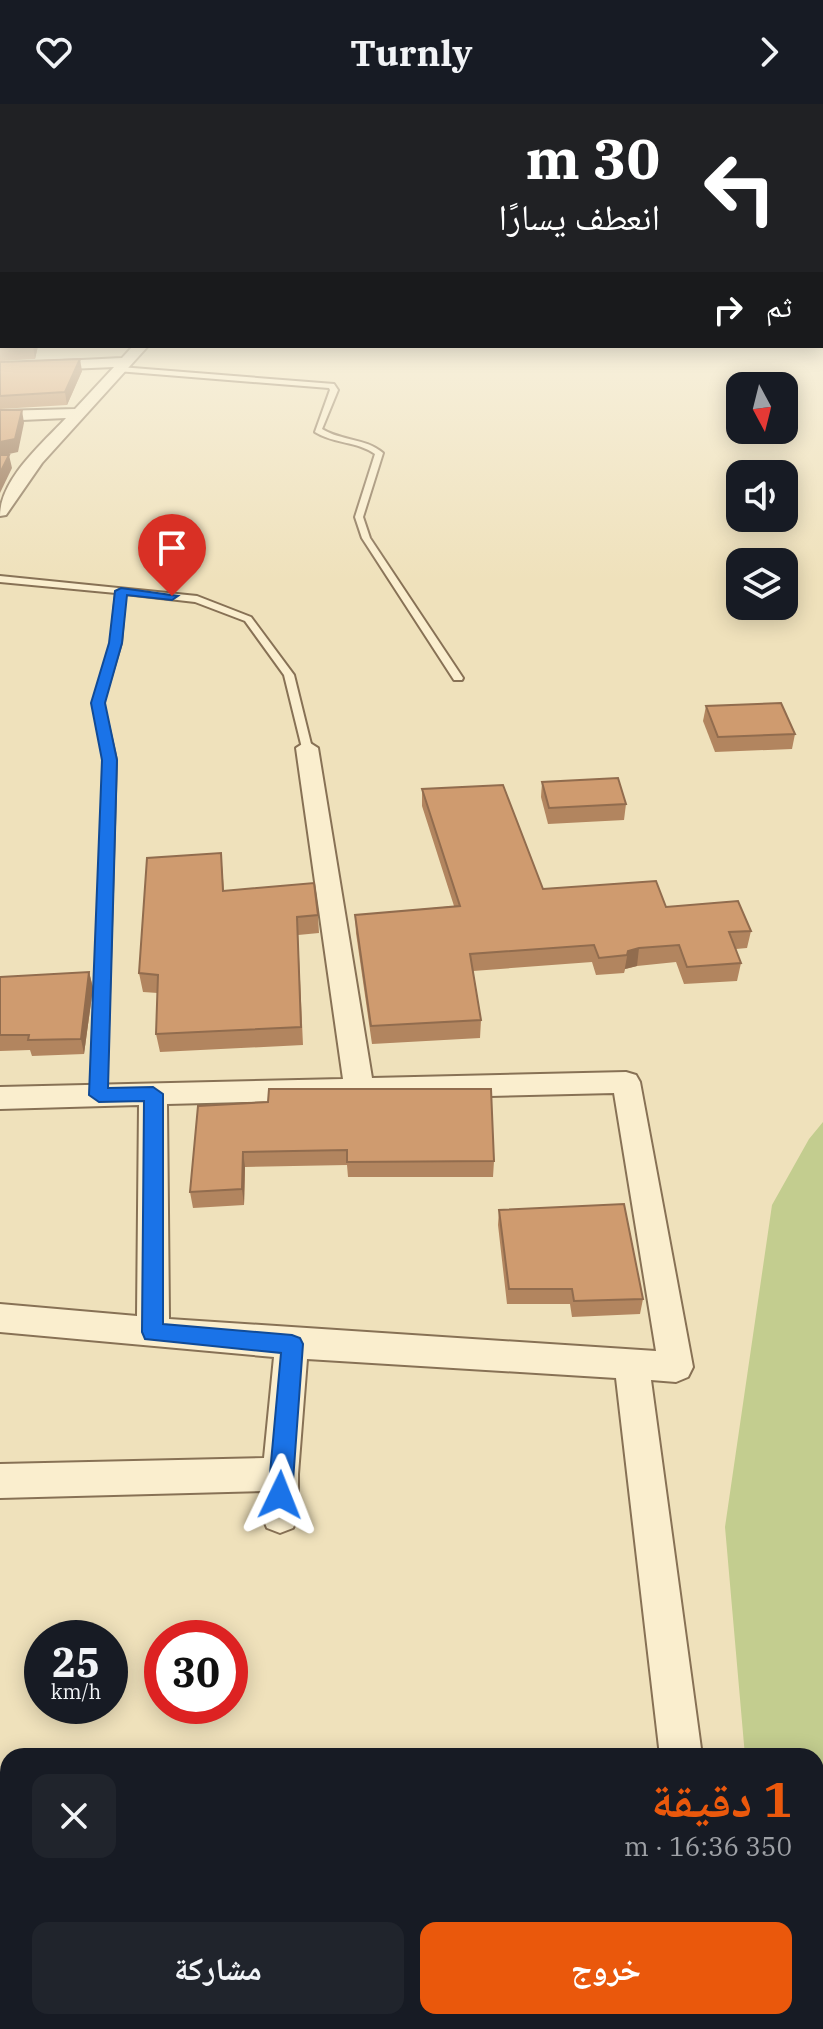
<!DOCTYPE html>
<html lang="ar">
<meta charset="utf-8">
<style>
:root{--surface:#171b24;--page:#20242c;--text:#f1f3f6;--muted:#9ea1a6;--accent:#ea580c}
body{margin:0;font-family:"IBM Plex Serif","Noto Naskh Arabic",serif;background:var(--page);color:var(--text);direction:rtl;height:100vh;display:flex;flex-direction:column;font-size:30px;white-space:nowrap}
*{box-sizing:border-box;margin:0}
p{font-size:26px;color:var(--muted)}
.icon{flex:none;width:44px;height:44px;fill:none;stroke:currentColor;stroke-width:2;stroke-linecap:round;stroke-linejoin:round}
.map{position:relative;flex:1;overflow:hidden;direction:ltr}
.details{position:absolute;left:0px;top:1644px;width:824px;height:282px;display:flex;flex-direction:column;background:var(--surface);border-radius:24px 24px 0 0;box-shadow:0 4px 20px #0003;direction:rtl}
.details>*{flex:none}
.top-card{position:absolute;left:0px;top:0px;width:824px;height:244px;box-shadow:0 4px 20px #0003;direction:rtl;background:#202124;color:#fff;overflow:hidden}
.needle{width:52px;rotate:173deg}
.controls{position:absolute;left:726px;top:268px;display:grid;gap:16px}
.controls a{display:grid;place-items:center;width:72px;height:72px;border-radius:16px;background:var(--surface);box-shadow:0 4px 20px #0003;font-size:40px}
.speed{position:absolute;left:24px;top:1516px;display:flex;gap:16px;font-size:40px;font-weight:700;text-align:center}
.speed>*{display:grid;place-content:center;width:104px;height:104px;border-radius:50%;background:var(--surface);box-shadow:0 4px 20px #0003;line-height:1}
.speed small{font-size:20px;font-weight:400}
.speed .limit{border:12px solid #d22;background:#fff;color:#111}
.pin{position:absolute;display:grid;place-items:center;width:68px;height:68px;color:#fff;margin:-82px -34px;border-radius:50% 50% 50% 0;rotate:-45deg;box-shadow:0 0 8px #0007}
.pin .icon{rotate:45deg}
.me{position:absolute;width:88px;margin:-44px;rotate:2deg;stroke-linejoin:round;filter:drop-shadow(0 0 6px #0008)}
.turn{display:flex;align-items:center;gap:28px;height:168px;padding:0 32px;font-size:36px}
.turn .icon{width:104px;height:104px;stroke-width:2.5}
.turn b{display:block;font-size:56px;line-height:68px}
.then{display:flex;align-items:center;height:76px;padding:0 32px;background:#0003;gap:16px;font-size:30px}
.round{display:grid;place-items:center;flex:none;width:84px;height:84px;border-radius:16px;background:var(--page)}
.headline{display:flex;align-items:center;justify-content:space-between;height:136px;padding:0 32px}
h1{font-size:48px;font-weight:800;line-height:60px;color:var(--accent)}
.button{display:flex;gap:16px;margin-top:auto;padding:16px 32px}
.button a{flex:1;height:92px;border-radius:16px;background:var(--accent);color:#fff;font-size:32px;font-weight:800;line-height:92px;text-align:center}
.button a+a{background:var(--page);color:var(--text)}
header{display:flex;justify-content:space-between;align-items:center;height:104px;padding:0 32px;background:var(--surface);font-size:36px;font-weight:800}
.map>svg:first-child{display:block}
.green{fill:#c3cd8f}
.lines{fill:none;stroke-linecap:round;stroke-linejoin:round}
.service-casing{stroke:#877155;stroke-width:4}
.minor-casing{stroke:#877155;stroke-width:4}
.secondary-casing{stroke:#685238;stroke-width:4}
.service{fill:#faeece;fill-rule:evenodd}
.minor{fill:#faeece;fill-rule:evenodd}
.secondary{fill:#faeece;fill-rule:evenodd}
.wall{fill:#b2855f}
.shaded-wall{fill:#916c4e}
.building{fill:#cf9b6f;stroke:#916c4e;stroke-width:2}
.route{fill:#1a73e8;stroke:#114b97;stroke-width:2}
</style>
<header><svg class="icon" aria-label="forward" viewBox="0 0 24 24"><path d="M9 5l7 7-7 7"/></svg>Turnly<svg class="icon" aria-label="heart" viewBox="0 0 24 24"><path d="M12 20l-8-8c-3-5 5-10 8-4 3-6 11-1 8 4z"/></svg></header>
<div class="map">
<svg width="823" height="1925" viewBox="0 0 823 1925">
<rect width="100%" height="100%" fill="#efe1bb"/>
<!-- green -->
<polygon class="green" points="823,1018 823,1925 768,1925 767,1918 816,1918 816,1652 745,1652 725,1423 772,1101 809,1035"/>
<g class="lines">
<defs>
<g id="service">
<path d="M120,263L334,280L338,286L322,325C341,337 366,334 383,349L363,413L370,434L463,574L462,576H454L362,434L355,413L375,350C357,337 334,340 315,328L330,286L329,284L117,267Z"/>
<polygon points="0,472 197,492 251,513 294,571 312,644 307,647 302,644 284,571 245,517 195,498 125,490 121,539 103,599 116,656 106,991 99,996 92,991 104,656 93,599 111,539 116,489 0,478"/>
</g>
<g id="minor">
<rect x="822" y="217" width="1" height="8"/>
<path d="M133,242H148L42,359L6,411L0,412C0,375 42,340 66,314L0,317V307L75,305L114,263L0,268V260L122,254Z"/>
<path d="M307,637L318,644L372,974L626,968L636,971L640,978L693,1263L688,1273L676,1278L651,1276L702,1652H660L616,1274L307,1255L298,1370V1412L293,1424L280,1429L267,1424L262,1412V1387L0,1394V1360L264,1354L274,1253L0,1228V1200L137,1212L139,1001L0,1005V983L343,975L296,644ZM614,989L656,1247L169,1215L167,1000Z"/>
</g>
<g id="secondary">
<polygon points="823,1737 823,1799 816,1800 816,1738"/>
<polygon points="8,1758 8,1820 0,1821 0,1759"/>
</g>
</defs>
<!-- service casing -->
<use href="#service" class="service-casing"/>
<!-- minor casing -->
<use href="#minor" class="minor-casing"/>
<!-- secondary casing -->
<use href="#secondary" class="secondary-casing"/>
<!-- service -->
<use href="#service" class="service"/>
<!-- minor -->
<use href="#minor" class="minor"/>
<!-- secondary -->
<use href="#secondary" class="secondary"/>
</g>
<!-- wall -->
<g class="wall">
<polygon points="0,218 2,242 38,242 35,255 0,257"/>
<polygon points="0,258 82,267 67,301 0,305"/>
<polygon points="706,602 795,630 792,645 715,648 703,617"/>
<polygon points="542,678 626,700 624,716 548,720 541,693"/>
<polygon points="422,685 543,785 666,803 751,827 747,844 736,845 741,859 737,877 684,880 676,858 637,862 625,865 624,869 596,871 592,858 473,867 481,916 480,934 372,940 356,829 355,811 454,802 422,702"/>
<polygon points="221,749 224,787 318,811 319,829 298,831 303,941 160,948 156,930 158,889 143,888 139,869"/>
<polygon points="89,868 93,884 84,950 32,952 30,946 0,947 0,873"/>
<polygon points="198,1002 494,1057 493,1073 348,1073 347,1061 245,1063 244,1101 193,1104 190,1088"/>
<polygon points="499,1106 643,1195 640,1210 572,1213 570,1200 507,1200 498,1121"/>
</g>
<!-- shaded-wall -->
<g class="shaded-wall">
<polygon points="33,242 38,242 35,255"/>
<polygon points="80,255 82,267 67,301 65,288"/>
<polygon points="22,306 24,319 18,348 0,352 0,338"/>
<polygon points="9,351 12,364 0,389 0,369"/>
<polygon points="639,844 637,862 625,865 624,869 628,847"/>
<polygon points="89,868 93,884 84,950 81,935"/>
<polygon points="243,1048 245,1063 244,1101 242,1085"/>
</g>
<!-- building -->
<g class="building">
<polygon points="0,218 2,218 2,242 33,243 0,245"/>
<polygon points="80,255 65,288 0,292 0,258"/>
<polygon points="0,306 22,306 15,335 0,338"/>
<polygon points="0,351 9,351 0,369"/>
<polygon points="781,599 795,630 718,633 706,602"/>
<polygon points="618,674 626,700 549,704 542,678"/>
<polygon points="503,681 543,785 656,777 666,803 738,797 751,827 729,828 741,859 687,863 679,841 639,844 628,847 627,851 599,854 594,841 470,850 481,916 371,922 355,811 460,802 422,685"/>
<polygon points="221,749 223,787 314,779 318,811 297,813 301,923 156,930 158,871 139,869 147,754"/>
<polygon points="89,868 81,935 28,936 29,931 0,931 0,873"/>
<polygon points="269,985 491,985 494,1057 347,1058 347,1046 243,1048 242,1085 190,1088 198,1002 268,998"/>
<polygon points="624,1100 643,1195 574,1197 572,1185 509,1185 499,1106"/>
</g>
<!-- sky -->
<linearGradient id="sky" x2="0" y2="1"><stop stop-color="#8bb9d4"/><stop offset="0.44" stop-color="#f8f2e0"/><stop offset="1" stop-color="#f8f2e0" stop-opacity="0"/></linearGradient>
<rect width="823" height="477" fill="url(#sky)"/>
<!-- route -->
<polygon class="route" points="121,484 178,492 172,496 127,491 122,539 105,599 117,656 108,984 153,983 163,990 163,1220 292,1231 300,1234 303,1240 292,1391 288,1399 280,1402 272,1399 268,1391 281,1249 145,1235 142,1228 144,997 99,998 89,991 102,656 91,599 109,539 115,487"/>
</svg>
<div class="controls">
<a><svg class="needle" viewBox="-14 -14 28 28"><path d="M0-13l5 13h-10z" fill="#e53935"/><path d="M0 13l5-13h-10z" fill="#9ea1a6"/></svg></a>
<a><svg class="icon" aria-label="sound" viewBox="0 0 24 24"><path d="M4 9h4l5-4v14l-5-4H4zM17 9q2 3 0 6"/></svg></a>
<a><svg class="icon" aria-label="layers" viewBox="0 0 24 24"><path d="M12 4l9 5-9 5-9-5zM3 14l9 5 9-5"/></svg></a>
</div>
<div class="speed"><div>25<small>km/h</small></div><div class="limit">30</div></div>
<div class="pin" style="left:172px;top:492px;background:#d93025"><svg class="icon" aria-label="arrive" viewBox="0 0 24 24"><path d="M6 21V4h12l-3 4 3 4H6"/></svg></div>
<svg class="me" style="left:280px;top:1391px" viewBox="-20 -20 40 40"><path d="M0-17L14 15 0 8-14 15z" fill="#1a73e8" stroke="#fff" stroke-width="4"/></svg>
<div class="top-card">
<div class="turn"><svg class="icon" aria-label="left" viewBox="0 0 24 24"><path d="M17 20v-9H6M10 6l-5 5 5 5"/></svg><div><b>30 m</b>انعطف يسارًا</div></div>
<div class="then">ثم<svg class="icon" aria-label="right" viewBox="0 0 24 24"><path d="M7 20v-9h11M14 6l5 5-5 5"/></svg></div>
</div>
<section class="details">
<div class="headline"><div><h1>1 دقيقة</h1><p>350 m · 16:36</p></div><a class="round"><svg class="icon" aria-label="close" viewBox="0 0 24 24"><path d="M6 6l12 12M18 6L6 18"/></svg></a></div>
<div class="button"><a>خروج</a><a>مشاركة</a></div>
</section>
</div>
